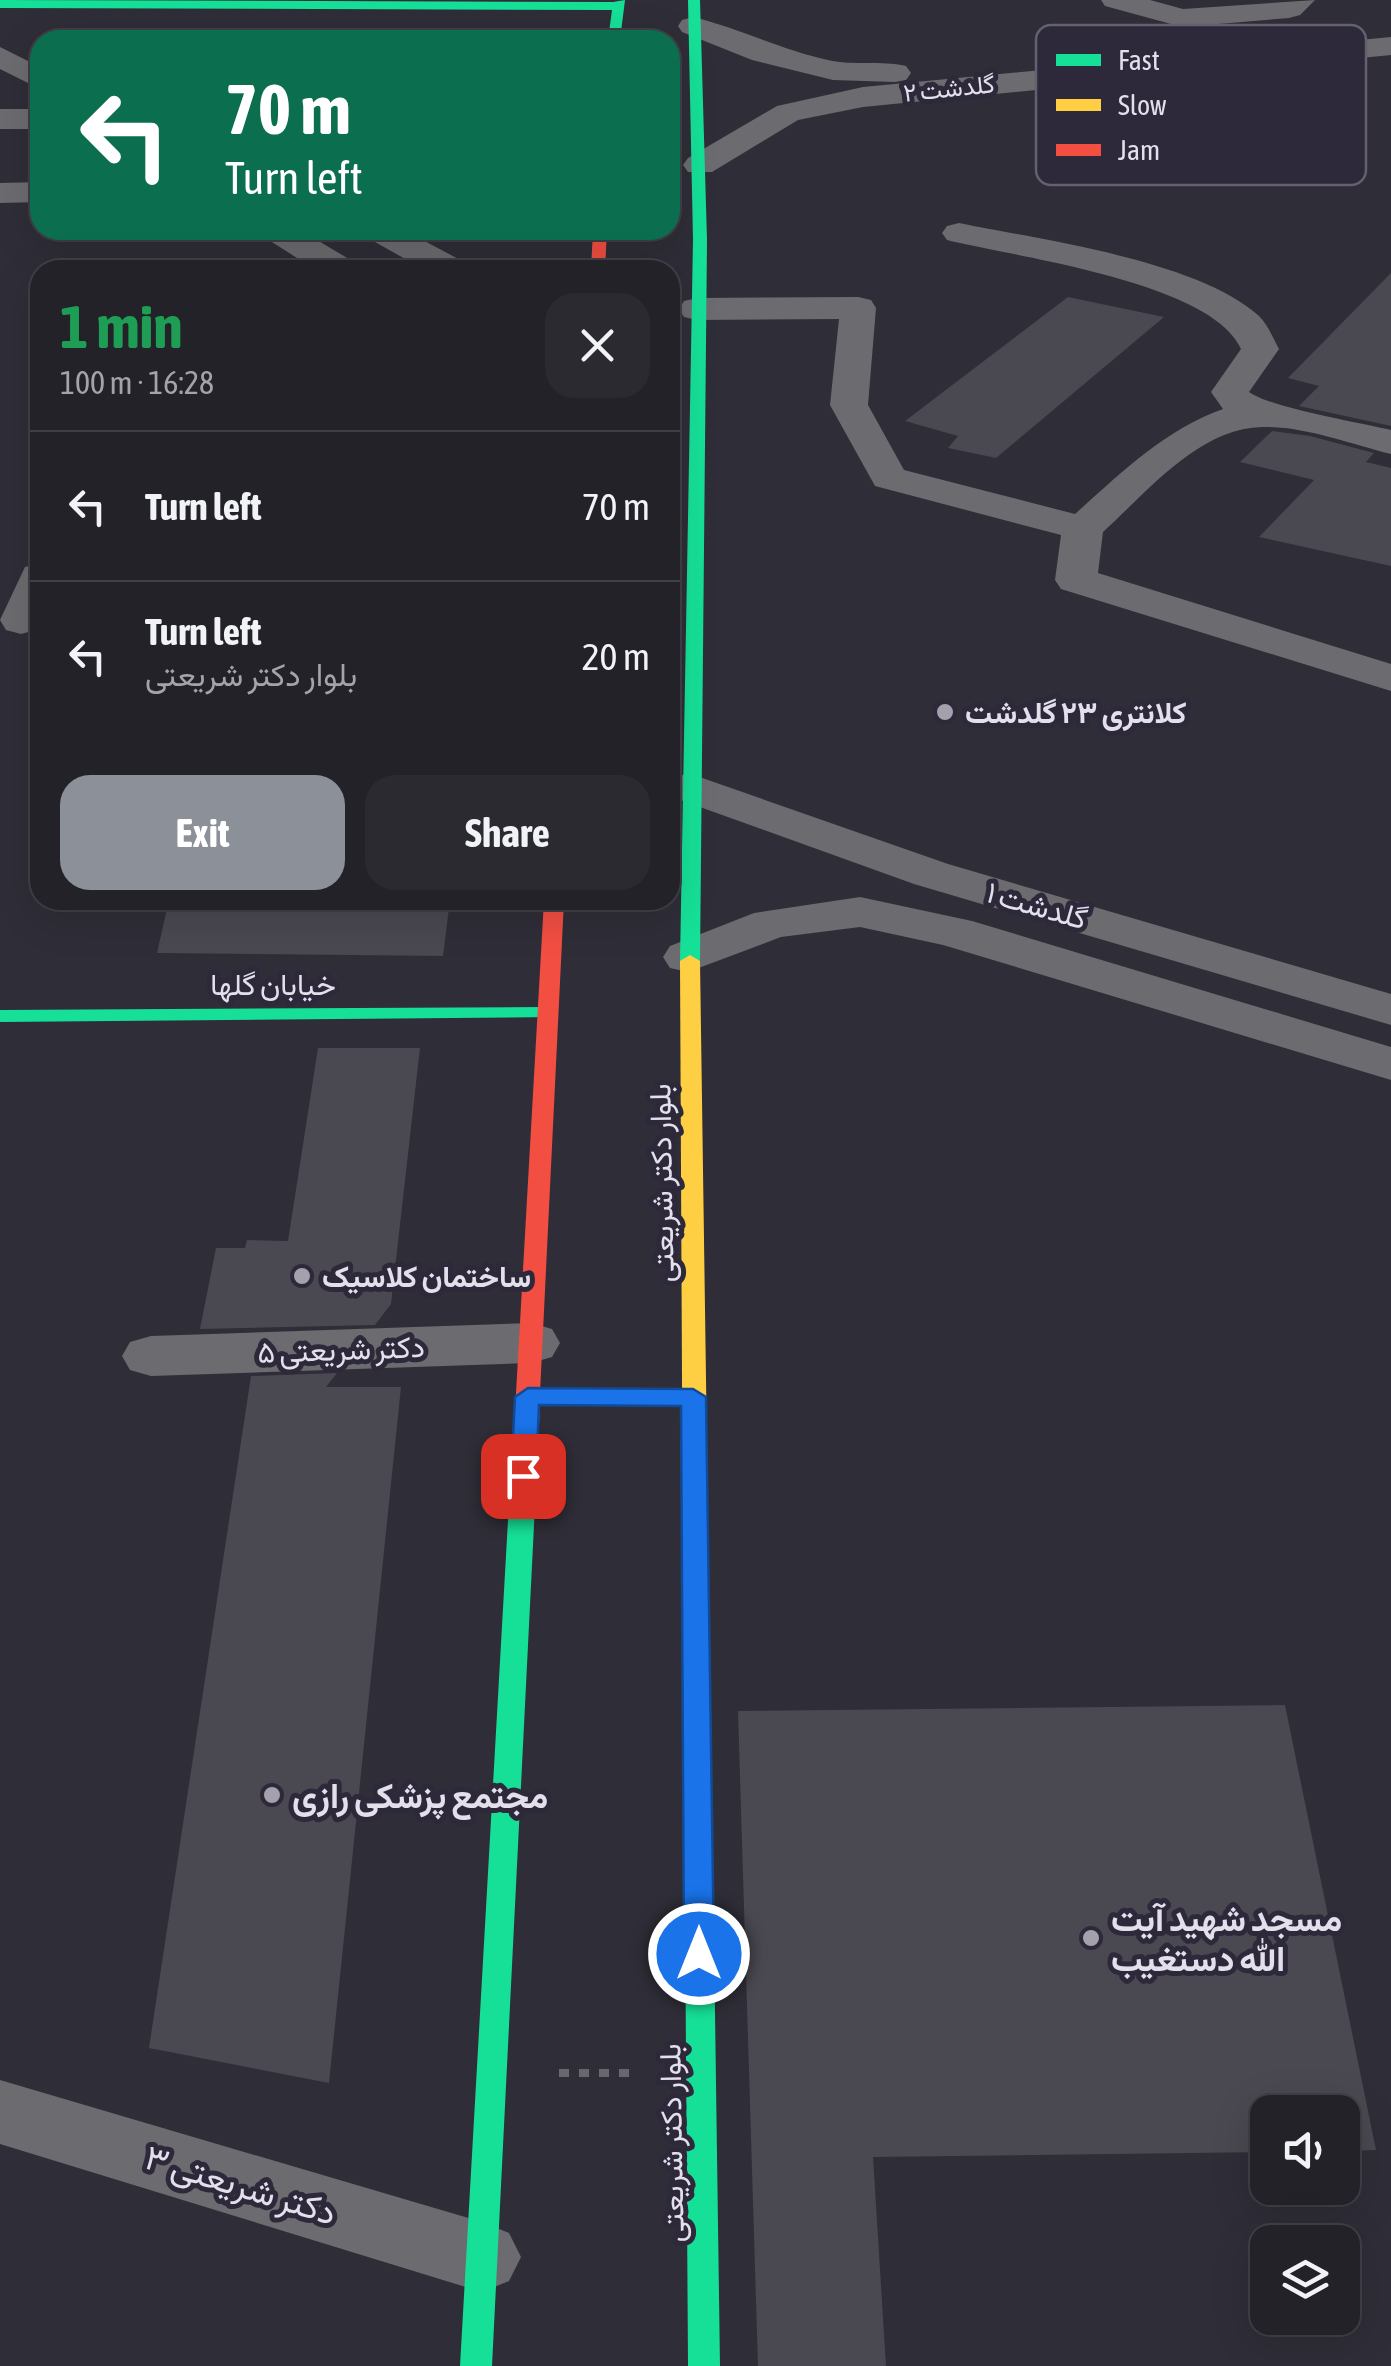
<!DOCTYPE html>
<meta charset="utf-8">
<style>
:root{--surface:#232229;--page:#2b2a31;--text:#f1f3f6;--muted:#a3a4a8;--line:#403f46;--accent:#8c9099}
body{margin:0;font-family:"Asap Condensed",Vazirmatn,sans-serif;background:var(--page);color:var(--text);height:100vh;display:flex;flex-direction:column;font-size:38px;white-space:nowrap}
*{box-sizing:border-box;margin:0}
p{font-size:32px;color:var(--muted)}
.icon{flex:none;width:55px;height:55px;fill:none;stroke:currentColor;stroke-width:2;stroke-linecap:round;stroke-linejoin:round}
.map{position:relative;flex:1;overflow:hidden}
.drawer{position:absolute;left:30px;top:260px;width:650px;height:650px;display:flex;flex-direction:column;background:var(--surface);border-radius:30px;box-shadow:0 10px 40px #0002,0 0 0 2px var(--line)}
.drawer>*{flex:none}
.banner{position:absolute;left:30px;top:30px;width:650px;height:210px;border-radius:30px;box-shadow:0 10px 40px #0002,0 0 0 2px var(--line);background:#0b6e4f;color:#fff;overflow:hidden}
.controls{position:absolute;left:1250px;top:2095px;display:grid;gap:20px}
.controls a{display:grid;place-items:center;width:110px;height:110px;border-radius:20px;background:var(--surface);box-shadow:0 10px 40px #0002,0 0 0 2px var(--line);font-size:50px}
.pin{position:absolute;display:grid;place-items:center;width:85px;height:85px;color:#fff;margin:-42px;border-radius:20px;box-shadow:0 5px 15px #0006}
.me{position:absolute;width:110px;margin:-55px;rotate:0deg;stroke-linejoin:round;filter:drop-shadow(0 0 8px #0008)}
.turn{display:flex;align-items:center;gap:35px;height:210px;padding:0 30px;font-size:45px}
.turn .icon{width:130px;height:130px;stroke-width:2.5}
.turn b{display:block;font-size:70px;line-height:85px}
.round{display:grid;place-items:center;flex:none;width:105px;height:105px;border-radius:30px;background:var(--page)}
.summary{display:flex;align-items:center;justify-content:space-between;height:170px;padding:0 30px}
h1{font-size:60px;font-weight:700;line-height:75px;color:#1e9e55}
.primary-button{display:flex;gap:20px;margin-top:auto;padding:20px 30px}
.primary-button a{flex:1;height:115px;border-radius:30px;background:var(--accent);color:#fff;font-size:40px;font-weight:700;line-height:115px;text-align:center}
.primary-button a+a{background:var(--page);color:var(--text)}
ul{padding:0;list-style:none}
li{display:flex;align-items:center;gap:30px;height:150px;padding:0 30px;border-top:2px solid var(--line)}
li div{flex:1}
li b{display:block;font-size:38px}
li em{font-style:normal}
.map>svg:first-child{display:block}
.building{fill:#4a4850}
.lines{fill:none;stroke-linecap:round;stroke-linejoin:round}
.path{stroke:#68676d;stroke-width:8;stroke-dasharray:10 10;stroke-linecap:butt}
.street{fill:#6c6b6f;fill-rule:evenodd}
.fast{fill:#16e098;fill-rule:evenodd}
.slow{fill:#ffcf43;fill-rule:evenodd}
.jam{fill:#f24e42;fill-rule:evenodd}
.route{fill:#1a73e8;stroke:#114b97;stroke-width:2.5}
.poi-dot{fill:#a4a1ad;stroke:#2d293b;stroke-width:4}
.labels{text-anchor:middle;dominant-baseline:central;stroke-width:10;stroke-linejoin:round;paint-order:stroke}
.far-street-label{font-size:25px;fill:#e3e0ec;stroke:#2d293b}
.poi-label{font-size:30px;font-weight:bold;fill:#e3e0ec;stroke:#2d293b;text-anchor:start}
.street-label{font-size:30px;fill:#e3e0ec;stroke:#2d293b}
.near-poi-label{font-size:35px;font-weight:bold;fill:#e3e0ec;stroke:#2d293b;text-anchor:start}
.near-street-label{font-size:35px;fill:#e3e0ec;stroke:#2d293b}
.key{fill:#2d293b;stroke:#646070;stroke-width:2.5}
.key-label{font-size:28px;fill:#e3e0ec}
</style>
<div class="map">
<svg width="1391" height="2366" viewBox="0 0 1391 2366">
<rect width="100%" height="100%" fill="#2f2d37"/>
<!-- building -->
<g class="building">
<polygon points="1391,273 1391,426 1299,406 1319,386 1288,378"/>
<polygon points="1068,297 1164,317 996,458 948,448 958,436 905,421"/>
<polygon points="1272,431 1310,436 1374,453 1366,462 1391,468 1391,566 1259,537 1314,480 1240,462"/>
<polygon points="169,900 450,900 443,956 157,953"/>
<polygon points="318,1048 420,1048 391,1304 375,1325 200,1329 216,1248 245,1248 247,1240 288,1241"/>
<polygon points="337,1373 326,1387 401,1387 329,2083 149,2048 251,1376"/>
<polygon points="1285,1705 1376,2150 1342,2151 1342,2112 1268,2112 1268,2152 873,2157 886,2366 758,2366 738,1711"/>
</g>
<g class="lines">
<!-- path -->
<polyline class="path" points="559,2073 631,2073"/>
<!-- street -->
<g class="street">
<polygon points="1101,0 1150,0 1183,9 1315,0 1300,15 1289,18 1182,27 1105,6"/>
<path d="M693,17C739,28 781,50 828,60C853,66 881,60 906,66L911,73L906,80L895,82L833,80L752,60L682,32L678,26L682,20Z"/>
<polygon points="1391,37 1391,55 863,107 798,120 712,172 688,172 683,165 688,158 777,106 863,87"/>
<polygon points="0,47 40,67 40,89 0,69"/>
<rect x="0" y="109" width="40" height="20"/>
<polygon points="40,182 40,202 0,203 0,183"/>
<path d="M959,223C1041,240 1197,260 1259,316C1268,325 1273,338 1279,349L1249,392C1269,407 1361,423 1391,430V454C1350,444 1305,426 1262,427C1199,428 1146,493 1103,532L1098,573L1391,664V691L1061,589L1055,580L1061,535L875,486L830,405L839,319L697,320L684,317L679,309L684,301L697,298L858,297L871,300L876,308L868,405L904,470L1075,514C1121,473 1164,430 1223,409L1211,392L1241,349C1212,282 1015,257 947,240L942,233L947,226Z"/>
<polygon points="259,230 300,230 354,262 359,270 316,270 264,237"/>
<polygon points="361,230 404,230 464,262 469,270 425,270 366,237"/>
<polygon points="40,563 40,625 36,630 21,634 6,630 0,620 25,567"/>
<polygon points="688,773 948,864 1391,994 1391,1025 914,884 672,797 670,779"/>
<polygon points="860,897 972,921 1391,1047 1391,1080 943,945 860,927 781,937 688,972 670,968 663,957 670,946 754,913"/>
<polygon points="531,1323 552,1329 560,1343 552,1357 531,1363 151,1376 130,1370 122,1356 130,1342 151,1336"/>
<polygon points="0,2080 482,2222 509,2233 521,2257 509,2281 482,2292 0,2144"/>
</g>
<!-- fast -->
<g class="fast">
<polygon points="0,0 613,2 625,0 620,40 608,40 612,10 0,8"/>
<polygon points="688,0 700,0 707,240 700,961 690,967 680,961 693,240"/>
<polygon points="547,1007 554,1009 558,1013 554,1017 0,1022 0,1010"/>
<polygon points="528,1385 538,1389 693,1389 702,1391 705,1397 702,1403 693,1405 540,1405 492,2366 460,2366 515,1397 519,1387"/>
<polygon points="696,1579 705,1581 709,1588 720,2366 688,2366 683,1588 687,1581"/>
</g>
<!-- slow -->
<polygon class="slow" points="690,955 700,961 709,1588 705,1595 687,1595 683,1588 680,961"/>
<!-- jam -->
<g class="jam">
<polygon points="593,230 607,230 605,270 591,270"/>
<polygon points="544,900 564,900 540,1393 537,1399 519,1399 516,1393"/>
</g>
</g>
<!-- route -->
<polygon class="route" points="528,1388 693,1389 706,1397 714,1954 709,1962 699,1966 688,1962 684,1954 681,1406 539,1405 536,1476 532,1482 514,1482 511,1476 515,1397"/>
<!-- markers -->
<g class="poi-dot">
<circle cx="945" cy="712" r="10"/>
<circle cx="302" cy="1276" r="10"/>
<circle cx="272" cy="1795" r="10"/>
<circle cx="1091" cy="1938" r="10"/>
</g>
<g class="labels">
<!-- far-street labels -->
<g class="far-street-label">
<text transform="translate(949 88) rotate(-6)">گلدشت ۲</text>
</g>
<!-- poi labels -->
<g class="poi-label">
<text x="965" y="712">کلانتری ۲۳ گلدشت</text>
<text x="322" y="1276">ساختمان کلاسیک</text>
</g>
<!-- street labels -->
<g class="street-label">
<text transform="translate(1037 905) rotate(16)">گلدشت ۱</text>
<text x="273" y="984">خیابان گلها</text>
<text transform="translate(661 1183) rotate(-91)">بلوار دکتر شریعتی</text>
<text transform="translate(341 1349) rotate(-2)">۵ دکتر شریعتی</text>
<text transform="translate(671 2143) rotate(-91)">بلوار دکتر شریعتی</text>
</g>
<!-- near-poi labels -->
<g class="near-poi-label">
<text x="292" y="1795">مجتمع پزشکی رازی</text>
<text x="1111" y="1918">مسجد شهید آیت<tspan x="1111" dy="40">الله دستغیب</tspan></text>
</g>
<!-- near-street labels -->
<g class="near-street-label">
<text transform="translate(241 2184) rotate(17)">۳ دکتر شریعتی</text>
</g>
</g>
<!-- legend -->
<rect x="1036" y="25" width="330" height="160" rx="15" class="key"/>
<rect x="1056" y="54" width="45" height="12" fill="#16e098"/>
<rect x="1056" y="99" width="45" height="12" fill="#ffcf43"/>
<rect x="1056" y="144" width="45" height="12" fill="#f24e42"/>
<g class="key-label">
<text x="1118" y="70">Fast</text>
<text x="1118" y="115">Slow</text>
<text x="1118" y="160">Jam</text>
</g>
</svg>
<div class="controls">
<a><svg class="icon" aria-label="sound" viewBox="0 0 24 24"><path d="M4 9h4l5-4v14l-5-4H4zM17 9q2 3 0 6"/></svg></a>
<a><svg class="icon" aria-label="layers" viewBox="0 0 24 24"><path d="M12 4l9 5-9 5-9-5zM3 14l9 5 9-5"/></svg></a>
</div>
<div class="pin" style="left:523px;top:1476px;background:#d93025"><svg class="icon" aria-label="arrive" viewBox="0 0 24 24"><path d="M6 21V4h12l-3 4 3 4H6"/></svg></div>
<svg class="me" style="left:699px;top:1954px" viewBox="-20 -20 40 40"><circle r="17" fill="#1a73e8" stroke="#fff" stroke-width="3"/><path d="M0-11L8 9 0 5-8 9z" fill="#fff"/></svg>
<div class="banner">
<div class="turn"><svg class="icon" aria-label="left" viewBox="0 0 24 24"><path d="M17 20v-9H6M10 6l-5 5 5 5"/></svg><div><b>70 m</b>Turn left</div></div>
</div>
<section class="drawer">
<div class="summary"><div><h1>1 min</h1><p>100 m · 16:28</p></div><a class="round"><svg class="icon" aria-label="close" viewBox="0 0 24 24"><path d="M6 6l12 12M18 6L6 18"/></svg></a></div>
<ul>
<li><svg class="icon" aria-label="left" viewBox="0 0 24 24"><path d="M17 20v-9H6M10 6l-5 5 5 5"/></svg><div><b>Turn left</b></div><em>70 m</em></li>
<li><svg class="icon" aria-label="left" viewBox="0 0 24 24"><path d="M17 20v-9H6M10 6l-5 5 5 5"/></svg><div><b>Turn left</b><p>بلوار دکتر شریعتی</p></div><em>20 m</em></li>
</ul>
<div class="primary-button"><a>Exit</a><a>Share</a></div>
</section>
</div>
